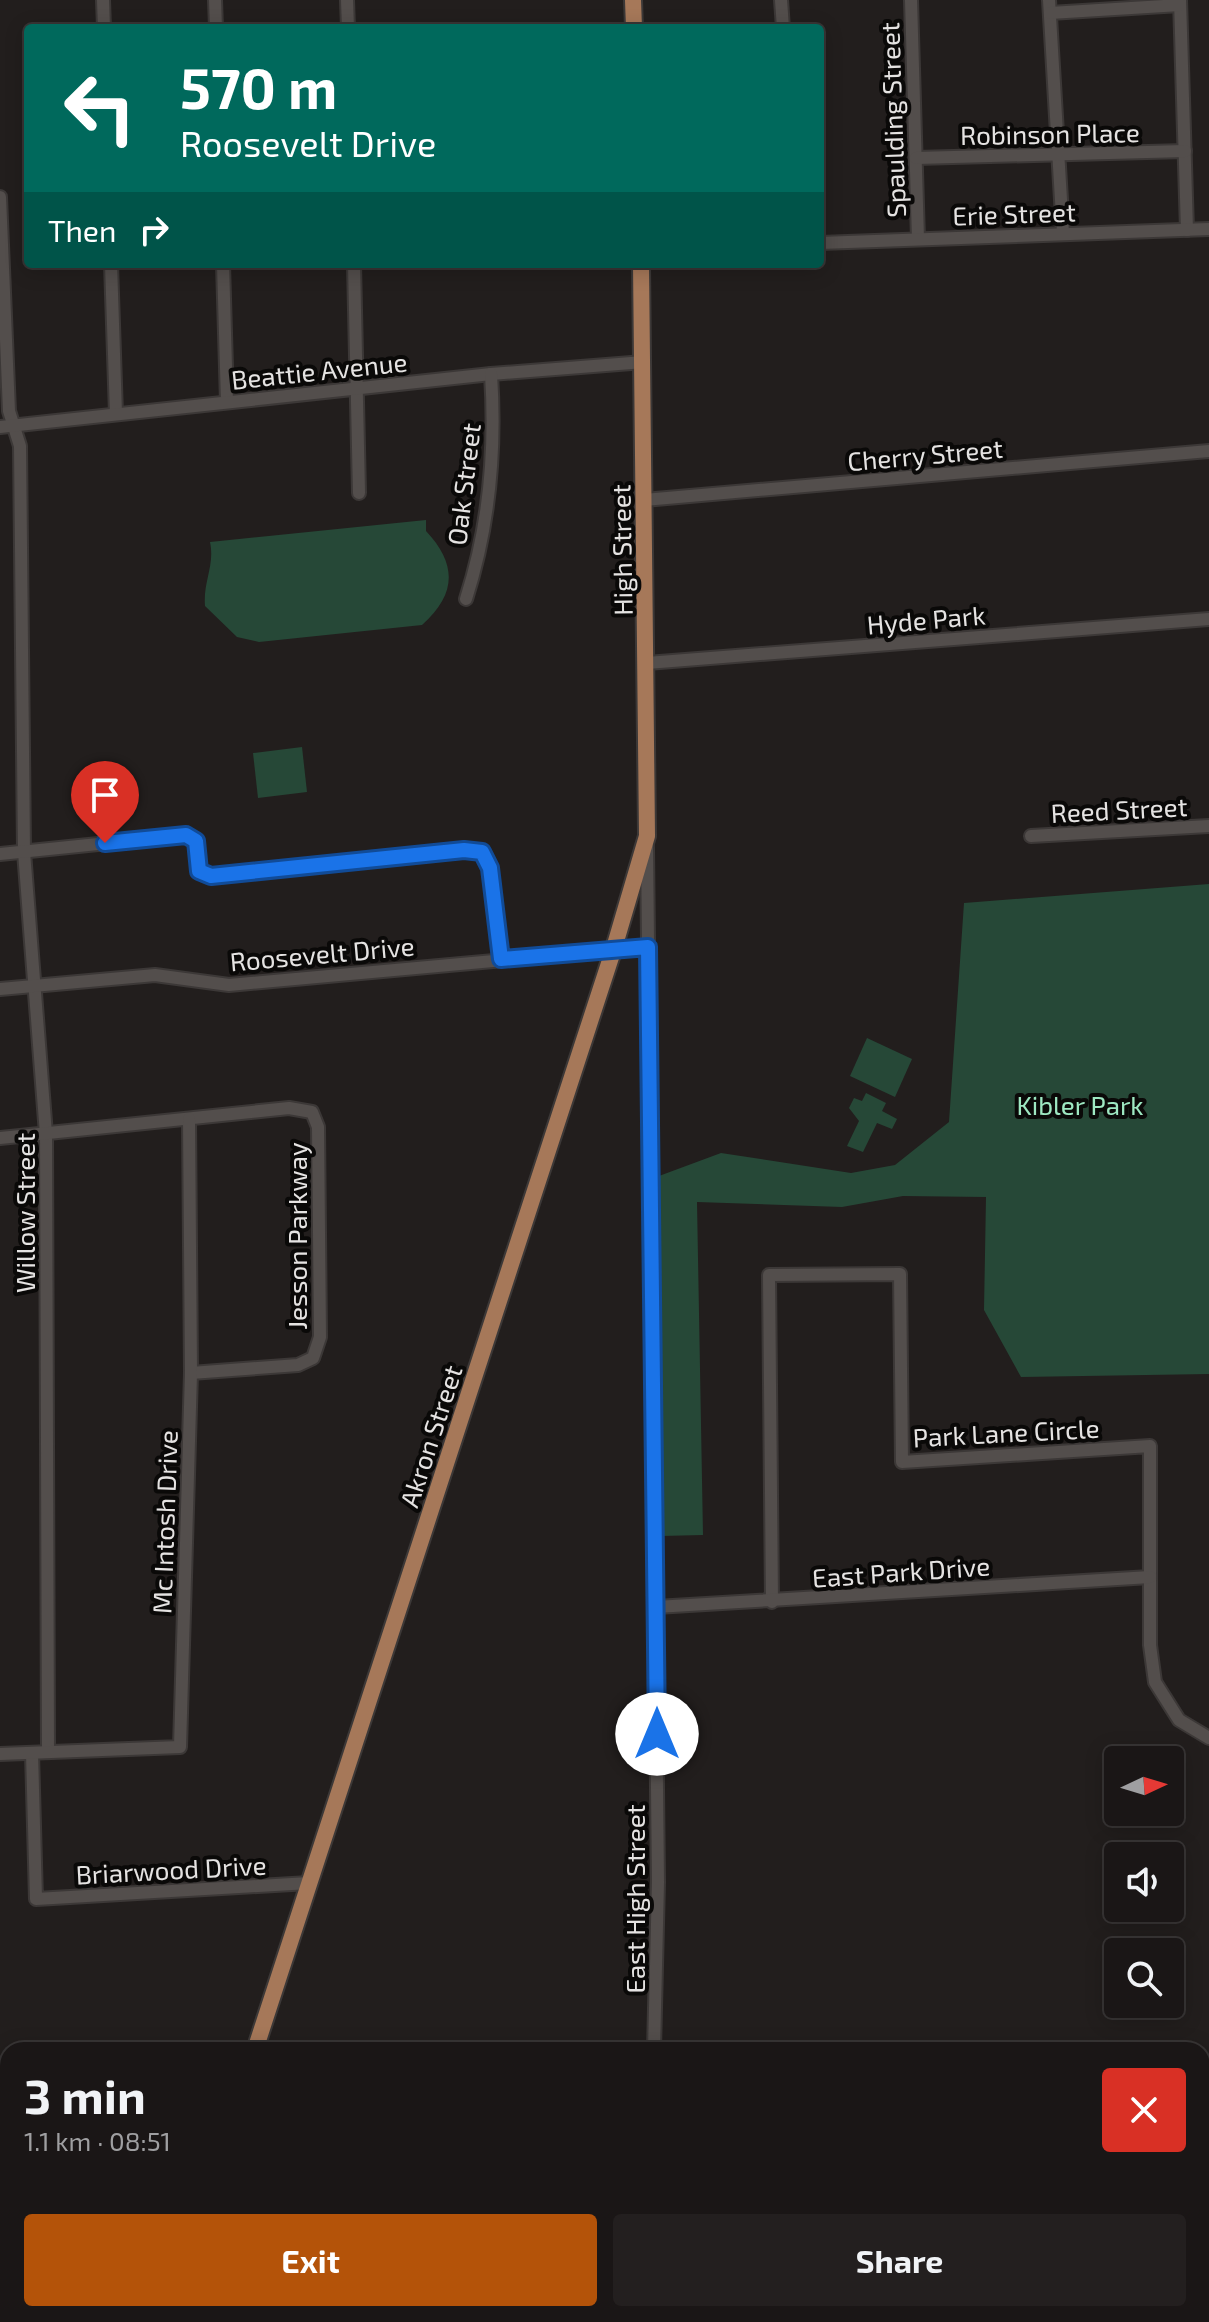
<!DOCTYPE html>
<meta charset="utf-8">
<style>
:root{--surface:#1a1616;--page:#231f1f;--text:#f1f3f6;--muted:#9f9fa1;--line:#383535;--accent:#b45309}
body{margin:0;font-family:"Exo 2",sans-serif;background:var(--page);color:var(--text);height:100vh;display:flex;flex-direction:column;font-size:30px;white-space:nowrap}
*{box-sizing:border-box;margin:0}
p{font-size:26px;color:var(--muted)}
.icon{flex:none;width:44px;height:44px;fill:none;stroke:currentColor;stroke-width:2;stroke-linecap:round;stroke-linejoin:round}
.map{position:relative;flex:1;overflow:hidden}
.sheet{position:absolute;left:0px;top:2042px;width:1210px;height:280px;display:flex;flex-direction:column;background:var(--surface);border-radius:24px 24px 0 0;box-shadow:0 4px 20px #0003,0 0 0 2px var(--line)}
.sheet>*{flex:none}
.top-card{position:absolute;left:24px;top:24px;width:800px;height:244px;border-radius:8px;box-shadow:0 4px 20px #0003,0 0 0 2px var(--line);background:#00695c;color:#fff;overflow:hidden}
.needle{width:52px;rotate:86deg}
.controls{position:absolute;left:1104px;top:1746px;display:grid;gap:16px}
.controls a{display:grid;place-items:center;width:80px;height:80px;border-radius:8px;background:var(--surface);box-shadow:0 4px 20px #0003,0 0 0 2px var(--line);font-size:40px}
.pin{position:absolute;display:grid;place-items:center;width:68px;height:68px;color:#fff;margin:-82px -34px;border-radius:50% 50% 50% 0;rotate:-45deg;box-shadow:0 0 8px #0007}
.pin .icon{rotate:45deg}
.me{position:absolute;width:88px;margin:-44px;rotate:0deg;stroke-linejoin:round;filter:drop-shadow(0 0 6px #0008)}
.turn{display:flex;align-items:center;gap:28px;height:168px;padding:0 24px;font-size:36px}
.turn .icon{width:104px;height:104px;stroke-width:2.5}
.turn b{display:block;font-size:56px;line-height:68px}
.then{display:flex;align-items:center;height:76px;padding:0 24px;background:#0003;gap:16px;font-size:30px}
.round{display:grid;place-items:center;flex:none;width:84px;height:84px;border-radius:8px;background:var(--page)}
.overview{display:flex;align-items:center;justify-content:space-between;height:136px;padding:0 24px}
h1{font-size:48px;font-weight:700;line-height:60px}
.action{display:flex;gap:16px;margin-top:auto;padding:16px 24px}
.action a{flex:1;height:92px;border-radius:8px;background:var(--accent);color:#fff;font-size:32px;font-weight:700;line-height:92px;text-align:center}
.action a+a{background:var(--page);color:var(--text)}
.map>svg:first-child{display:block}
.green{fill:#264837}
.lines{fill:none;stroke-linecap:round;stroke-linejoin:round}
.stream{stroke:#243554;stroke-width:3}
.minor-casing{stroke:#3c3837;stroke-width:16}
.major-casing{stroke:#3c3837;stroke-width:20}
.minor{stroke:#534e4c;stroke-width:12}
.major{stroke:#a67859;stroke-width:16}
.route-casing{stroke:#114b97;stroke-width:20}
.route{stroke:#1a73e8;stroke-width:14}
.labels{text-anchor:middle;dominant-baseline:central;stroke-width:8;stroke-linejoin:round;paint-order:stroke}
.street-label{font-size:26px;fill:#e5e3e2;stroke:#0a0908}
.park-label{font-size:26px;fill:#9ee8c2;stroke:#0a0908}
</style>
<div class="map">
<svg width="1209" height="2322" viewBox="0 0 1209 2322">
<rect width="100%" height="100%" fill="#221e1d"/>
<!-- green -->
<g class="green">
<path d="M426,520V531C457,564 457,594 422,625L259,642L237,637L205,606C203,581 215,566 210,542Z"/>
<polygon points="302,747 307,792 258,798 253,753"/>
<polygon points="1209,884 1209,1374 1021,1377 984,1310 986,1197 903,1196 842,1207 697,1202 703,1535 661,1536 659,1176 721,1153 851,1173 895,1165 949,1122 964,903"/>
<polygon points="867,1038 912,1059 895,1097 850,1076"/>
<polygon points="866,1093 886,1103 882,1111 897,1119 892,1129 877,1123 863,1152 847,1146 859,1121 849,1108 854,1098 862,1101"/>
</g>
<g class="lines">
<!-- stream -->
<polyline class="stream" points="1030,2314 1030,2322"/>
<defs>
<g id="minor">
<polyline points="103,0 104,28"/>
<polyline points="215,0 216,28"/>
<polyline points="347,0 348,28"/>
<polyline points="781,0 783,28"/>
<polyline points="911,0 918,239"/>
<polyline points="1049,0 1063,233"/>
<polyline points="1180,0 1187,230"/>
<polyline points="1050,13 1180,5"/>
<polyline points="916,158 1185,151"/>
<polyline points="0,197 9,411 20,446 24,852 46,1134 48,1751"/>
<polyline points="820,243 1209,229"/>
<polyline points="111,264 116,414"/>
<polyline points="223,264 227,402"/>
<polyline points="354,264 359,493"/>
<polyline points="0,427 491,374 644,362"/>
<polyline points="644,500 1209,451"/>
<path d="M466,599C489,527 496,449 491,374"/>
<polyline points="647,663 1209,619"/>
<polyline points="1031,836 1209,826"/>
<polyline points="647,847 658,1882 654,2050"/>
<polyline points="0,854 186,835 196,841 199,871 211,876 464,850 482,852 490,868 501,959"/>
<polyline points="0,989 155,975 229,985 648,947"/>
<polyline points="0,1138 289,1108 312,1112 318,1127 320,1337 313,1358 298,1365 191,1373"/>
<polyline points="772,1602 769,1275 900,1274 902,1462 1150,1446 1150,1645 1155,1682 1179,1720 1209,1738"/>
<polyline points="656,1607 1150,1577"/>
<polyline points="32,1753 36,1899 309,1883"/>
<polyline points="0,1754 180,1747 191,1373 189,1119"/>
<polyline points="1202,2078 1209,2077"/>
<polyline points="0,2111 8,2111"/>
<polyline points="655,2314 655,2322"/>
</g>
<g id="major">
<polyline points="633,0 634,28"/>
<polyline points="255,2050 614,948 647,836 641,264"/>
<polyline points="100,2322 106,2314"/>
</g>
</defs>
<!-- minor casing -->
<use href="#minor" class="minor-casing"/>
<!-- major casing -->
<use href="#major" class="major-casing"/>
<!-- minor -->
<use href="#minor" class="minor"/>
<!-- major -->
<use href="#major" class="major"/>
</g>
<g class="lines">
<defs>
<polyline id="route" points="105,843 186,835 196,841 199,871 211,876 464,850 482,852 490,868 501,959 648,947 657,1734"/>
</defs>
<!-- route casing -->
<use href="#route" class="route-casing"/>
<!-- route -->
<use href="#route" class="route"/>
</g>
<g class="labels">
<!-- street labels -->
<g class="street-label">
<text transform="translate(892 120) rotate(-92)">Spaulding Street</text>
<text transform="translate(1050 133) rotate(-1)">Robinson Place</text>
<text transform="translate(1014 213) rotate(-2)">Erie Street</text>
<text transform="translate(319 370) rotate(-6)">Beattie Avenue</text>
<text transform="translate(925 454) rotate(-5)">Cherry Street</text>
<text transform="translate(463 484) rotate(-83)">Oak Street</text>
<text transform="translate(621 550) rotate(-91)">High Street</text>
<text transform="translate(926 619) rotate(-5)">Hyde Park</text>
<text transform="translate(1119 809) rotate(-3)">Reed Street</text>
<text transform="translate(322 953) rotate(-5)">Roosevelt Drive</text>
<text transform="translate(24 1213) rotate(-90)">Willow Street</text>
<text transform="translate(296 1236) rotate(-90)">Jesson Parkway</text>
<text transform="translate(1006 1432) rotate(-3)">Park Lane Circle</text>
<text transform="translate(430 1436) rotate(-72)">Akron Street</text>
<text transform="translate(164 1522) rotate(-88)">Mc Intosh Drive</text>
<text transform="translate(901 1571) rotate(-4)">East Park Drive</text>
<text transform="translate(171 1869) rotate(-3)">Briarwood Drive</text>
<text transform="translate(634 1899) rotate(-90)">East High Street</text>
</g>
<!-- park labels -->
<g class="park-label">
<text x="1080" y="1104">Kibler Park</text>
</g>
</g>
</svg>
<div class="controls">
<a><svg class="needle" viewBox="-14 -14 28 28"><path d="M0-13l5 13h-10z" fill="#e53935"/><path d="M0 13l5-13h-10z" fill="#9f9fa1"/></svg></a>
<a><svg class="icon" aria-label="sound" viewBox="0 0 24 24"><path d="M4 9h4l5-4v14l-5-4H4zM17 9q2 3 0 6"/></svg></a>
<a><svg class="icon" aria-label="search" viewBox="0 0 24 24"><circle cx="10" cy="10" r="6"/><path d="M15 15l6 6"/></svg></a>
</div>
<div class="pin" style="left:105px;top:843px;background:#d93025"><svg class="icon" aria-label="arrive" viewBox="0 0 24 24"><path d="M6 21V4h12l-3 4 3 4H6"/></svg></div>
<svg class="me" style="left:657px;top:1734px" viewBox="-20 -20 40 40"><circle r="19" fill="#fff"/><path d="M0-13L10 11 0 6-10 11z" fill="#1a73e8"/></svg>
<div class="top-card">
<div class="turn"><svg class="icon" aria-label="left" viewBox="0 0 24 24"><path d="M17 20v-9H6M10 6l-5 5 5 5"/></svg><div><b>570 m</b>Roosevelt Drive</div></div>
<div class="then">Then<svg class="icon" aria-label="right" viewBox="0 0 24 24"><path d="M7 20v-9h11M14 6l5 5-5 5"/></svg></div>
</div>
<section class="sheet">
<div class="overview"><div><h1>3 min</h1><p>1.1 km · 08:51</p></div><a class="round" style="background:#d93025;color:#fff"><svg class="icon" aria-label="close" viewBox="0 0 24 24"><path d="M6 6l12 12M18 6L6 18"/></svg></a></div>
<div class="action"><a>Exit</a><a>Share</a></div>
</section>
</div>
